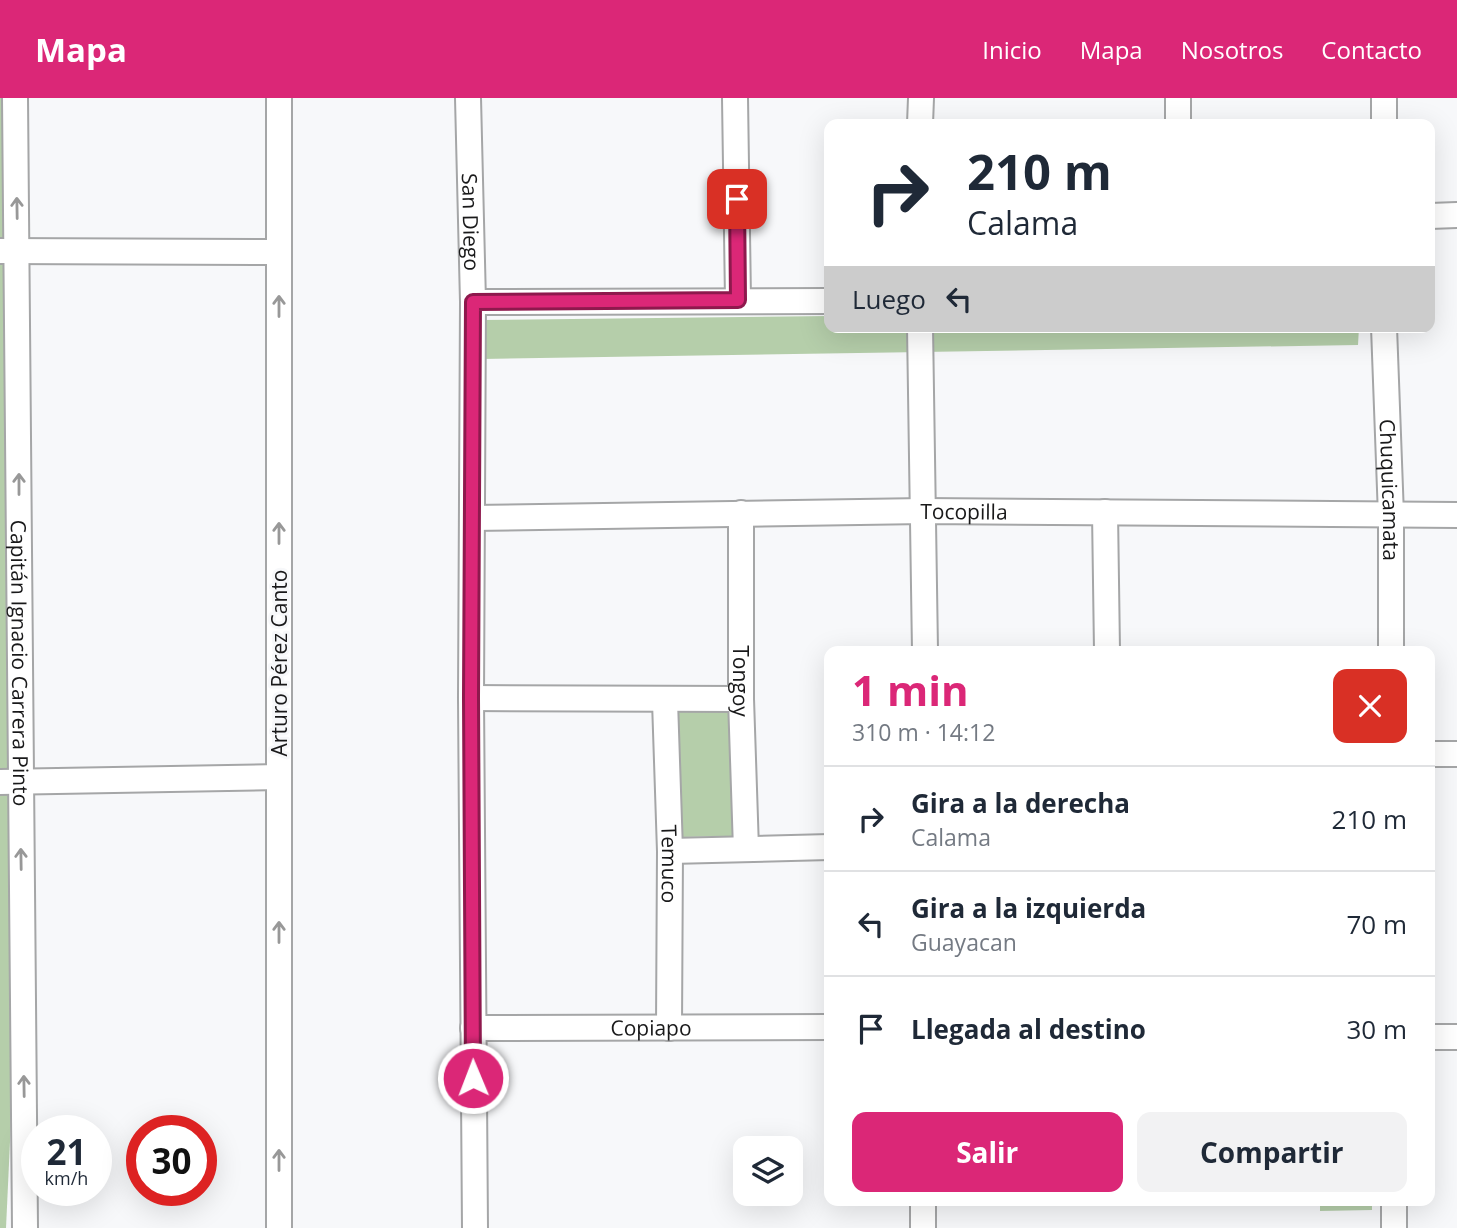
<!DOCTYPE html>
<html lang="es">
<meta charset="utf-8">
<style>
:root{--surface:#fff;--page:#f2f2f3;--text:#1f2937;--muted:#747a83;--line:#e0e1e3;--accent:#db2777}
body{margin:0;font-family:"Open Sans",sans-serif;background:var(--page);color:var(--text);height:100vh;display:flex;flex-direction:column;font-size:26px;white-space:nowrap}
*{box-sizing:border-box;margin:0}
p{font-size:23px;color:var(--muted)}
.icon{flex:none;width:38px;height:38px;fill:none;stroke:currentColor;stroke-width:2;stroke-linecap:round;stroke-linejoin:round}
.map{position:relative;flex:1;overflow:hidden}
.side{position:absolute;left:824px;top:548px;width:611px;height:560px;display:flex;flex-direction:column;background:var(--surface);border-radius:14px;box-shadow:0 7px 28px #0002}
.side>*{flex:none}
.hud{position:absolute;left:824px;top:21px;width:611px;height:214px;border-radius:14px;box-shadow:0 7px 28px #0002;background:#fff;color:var(--text);overflow:hidden}
.buttons{position:absolute;left:733px;top:1038px;display:grid;gap:14px}
.buttons a{display:grid;place-items:center;width:70px;height:70px;border-radius:14px;background:var(--surface);box-shadow:0 7px 28px #0002;font-size:35px}
.speed{position:absolute;left:21px;top:1017px;display:flex;gap:14px;font-size:35px;font-weight:700;text-align:center}
.speed>*{display:grid;place-content:center;width:91px;height:91px;border-radius:50%;background:var(--surface);box-shadow:0 7px 28px #0002;line-height:1}
.speed small{font-size:18px;font-weight:400}
.speed .limit{border:10px solid #d22;background:#fff;color:#111}
.pin{position:absolute;display:grid;place-items:center;width:60px;height:60px;color:#fff;margin:-30px;border-radius:14px;box-shadow:0 4px 10px #0006}
.me{position:absolute;width:77px;margin:-38px;rotate:359deg;stroke-linejoin:round;filter:drop-shadow(0 0 5px #0008)}
.turn{display:flex;align-items:center;gap:24px;height:147px;padding:0 28px;font-size:32px}
.turn .icon{width:91px;height:91px;stroke-width:2.5}
.turn b{display:block;font-size:49px;line-height:60px}
.then{display:flex;align-items:center;height:66px;padding:0 28px;background:#0003;gap:14px;font-size:26px}
.round{display:grid;place-items:center;flex:none;width:74px;height:74px;border-radius:14px;background:var(--page)}
.head{display:flex;align-items:center;justify-content:space-between;height:119px;padding:0 28px}
h1{font-size:42px;font-weight:700;line-height:52px;color:var(--accent)}
.button{display:flex;gap:14px;margin-top:auto;padding:14px 28px}
.button a{flex:1;height:80px;border-radius:14px;background:var(--accent);color:#fff;font-size:28px;font-weight:700;line-height:80px;text-align:center}
.button a+a{background:var(--page);color:var(--text)}
ul{padding:0;list-style:none}
li{display:flex;align-items:center;gap:21px;height:105px;padding:0 28px;border-top:2px solid var(--line)}
li div{flex:1}
li b{display:block;font-size:26px}
li em{font-style:normal}
header{display:flex;align-items:center;gap:42px;box-sizing:border-box;height:98px;padding:0 35px;background:var(--accent);color:#fff}
header strong{font-size:33px}
nav{display:flex;gap:38px;margin-inline-start:auto;font-size:24px}
.map>svg:first-child{display:block}
.green{fill:#b5ceaa}
.lines{fill:none;stroke-linecap:round;stroke-linejoin:round}
.street-casing{stroke:#a5a6a7;stroke-width:28}
.street{stroke:#fff;stroke-width:24}
.oneway{stroke:#989898}
.route-casing{stroke:#8e194d;stroke-width:18}
.route{stroke:#db2777;stroke-width:12}
.labels{text-anchor:middle;dominant-baseline:central;stroke-width:6;stroke-linejoin:round;paint-order:stroke}
.street-label{font-size:21px;fill:#19191a;stroke:#f7f8fa}
</style>
<header>
<strong>Mapa</strong>
<nav><a>Inicio</a><a>Mapa</a><a>Nosotros</a><a>Contacto</a></nav>
</header>
<div class="map">
<svg width="1457" height="1130" viewBox="0 0 1457 1130">
<rect width="100%" height="100%" fill="#f7f8fa"/>
<!-- green -->
<g class="green">
<polygon points="0,0 5,0 11,1022 6,1130 0,1130"/>
<polygon points="829,218 830,229 1359,229 1358,247 482,261 482,222"/>
<polygon points="678,611 732,611 737,738 682,739"/>
<polygon points="1320,1103 1372,1103 1372,1112 1320,1113"/>
</g>
<g class="lines">
<defs>
<g id="street">
<path id="s1" d="M15,0L25,1130"/>
<polyline points="279,0 279,1130"/>
<path id="s2" d="M468,0L473,204L471,600L475,1130"/>
<polyline points="735,0 738,202"/>
<polyline points="920,26 921,0"/>
<polyline points="1178,26 1178,0"/>
<polyline points="1384,26 1384,0"/>
<polyline points="1430,118 1457,117"/>
<polyline points="0,153 279,154"/>
<polyline points="473,204 830,203"/>
<polyline points="920,229 925,553"/>
<path id="s3" d="M1384,229L1391,418V553"/>
<polyline points="1105,414 1107,553"/>
<path id="s4" d="M741,415V601L746,751"/>
<path id="s5" d="M472,420L924,413L1457,417"/>
<polyline points="471,600 741,601"/>
<path id="s6" d="M665,603L670,753L669,930"/>
<polyline points="1430,656 1457,656"/>
<polyline points="0,684 279,679"/>
<polyline points="670,753 830,749"/>
<path id="s7" d="M473,930L830,929"/>
<polyline points="1430,939 1457,939"/>
<polyline points="1394,1102 1394,1130"/>
<polyline points="923,1130 923,1102"/>
</g>
</defs>
<!-- street casing -->
<use href="#street" class="street-casing"/>
<!-- street -->
<use href="#street" class="street"/>
</g>
<!-- one-way arrows -->
<defs><path id="oneway-shaft" d="M-6 0H5M1.5-3L5.5 0L1.5 3" fill="none" stroke-width="1.6" stroke-linecap="round" stroke-linejoin="round" transform="scale(1.75)"/></defs>
<g class="oneway">
<use href="#oneway-shaft" transform="translate(17 110) rotate(-91)"/>
<use href="#oneway-shaft" transform="translate(279 208) rotate(-90)"/>
<use href="#oneway-shaft" transform="translate(19 386) rotate(-90)"/>
<use href="#oneway-shaft" transform="translate(279 435) rotate(-90)"/>
<use href="#oneway-shaft" transform="translate(21 761) rotate(-91)"/>
<use href="#oneway-shaft" transform="translate(279 834) rotate(-90)"/>
<use href="#oneway-shaft" transform="translate(24 988) rotate(-91)"/>
<use href="#oneway-shaft" transform="translate(279 1062) rotate(-90)"/>
</g>
<g class="lines">
<defs>
<polyline id="route" points="473,980 471,600 473,204 738,202 737,101"/>
</defs>
<!-- route casing -->
<use href="#route" class="route-casing"/>
<!-- route -->
<use href="#route" class="route"/>
</g>
<g class="labels">
<!-- street labels -->
<g class="street-label">
<text stroke="none"><textPath href="#s2" startOffset="124">San Diego</textPath></text>
<text stroke="none"><textPath href="#s3" startOffset="163">Chuquicamata</textPath></text>
<text stroke="none"><textPath href="#s5" startOffset="492">Tocopilla</textPath></text>
<text stroke="none"><textPath href="#s1" startOffset="565">Capitán Ignacio Carrera Pinto</textPath></text>
<text transform="translate(279 565) rotate(-90)">Arturo Pérez Canto</text>
<text stroke="none"><textPath href="#s4" startOffset="168">Tongoy</textPath></text>
<text stroke="none"><textPath href="#s6" startOffset="163">Temuco</textPath></text>
<text stroke="none"><textPath href="#s7" startOffset="178">Copiapo</textPath></text>
</g>
</g>
</svg>
<div class="buttons">
<a><svg class="icon" aria-label="layers" viewBox="0 0 24 24"><path d="M12 4l9 5-9 5-9-5zM3 14l9 5 9-5"/></svg></a>
</div>
<div class="speed"><div>21<small>km/h</small></div><div class="limit">30</div></div>
<div class="pin" style="left:737px;top:101px;background:#d93025"><svg class="icon" aria-label="arrive" viewBox="0 0 24 24"><path d="M6 21V4h12l-3 4 3 4H6"/></svg></div>
<svg class="me" style="left:473px;top:980px" viewBox="-20 -20 40 40"><circle r="17" fill="#db2777" stroke="#fff" stroke-width="3"/><path d="M0-11L8 9 0 5-8 9z" fill="#fff"/></svg>
<div class="hud">
<div class="turn"><svg class="icon" aria-label="right" viewBox="0 0 24 24"><path d="M7 20v-9h11M14 6l5 5-5 5"/></svg><div><b>210 m</b>Calama</div></div>
<div class="then">Luego<svg class="icon" aria-label="left" viewBox="0 0 24 24"><path d="M17 20v-9H6M10 6l-5 5 5 5"/></svg></div>
</div>
<section class="side">
<div class="head"><div><h1>1 min</h1><p>310 m · 14:12</p></div><a class="round" style="background:#d93025;color:#fff"><svg class="icon" aria-label="close" viewBox="0 0 24 24"><path d="M6 6l12 12M18 6L6 18"/></svg></a></div>
<ul>
<li><svg class="icon" aria-label="right" viewBox="0 0 24 24"><path d="M7 20v-9h11M14 6l5 5-5 5"/></svg><div><b>Gira a la derecha</b><p>Calama</p></div><em>210 m</em></li>
<li><svg class="icon" aria-label="left" viewBox="0 0 24 24"><path d="M17 20v-9H6M10 6l-5 5 5 5"/></svg><div><b>Gira a la izquierda</b><p>Guayacan</p></div><em>70 m</em></li>
<li><svg class="icon" aria-label="arrive" viewBox="0 0 24 24"><path d="M6 21V4h12l-3 4 3 4H6"/></svg><div><b>Llegada al destino</b></div><em>30 m</em></li>
</ul>
<div class="button"><a>Salir</a><a>Compartir</a></div>
</section>
</div>
